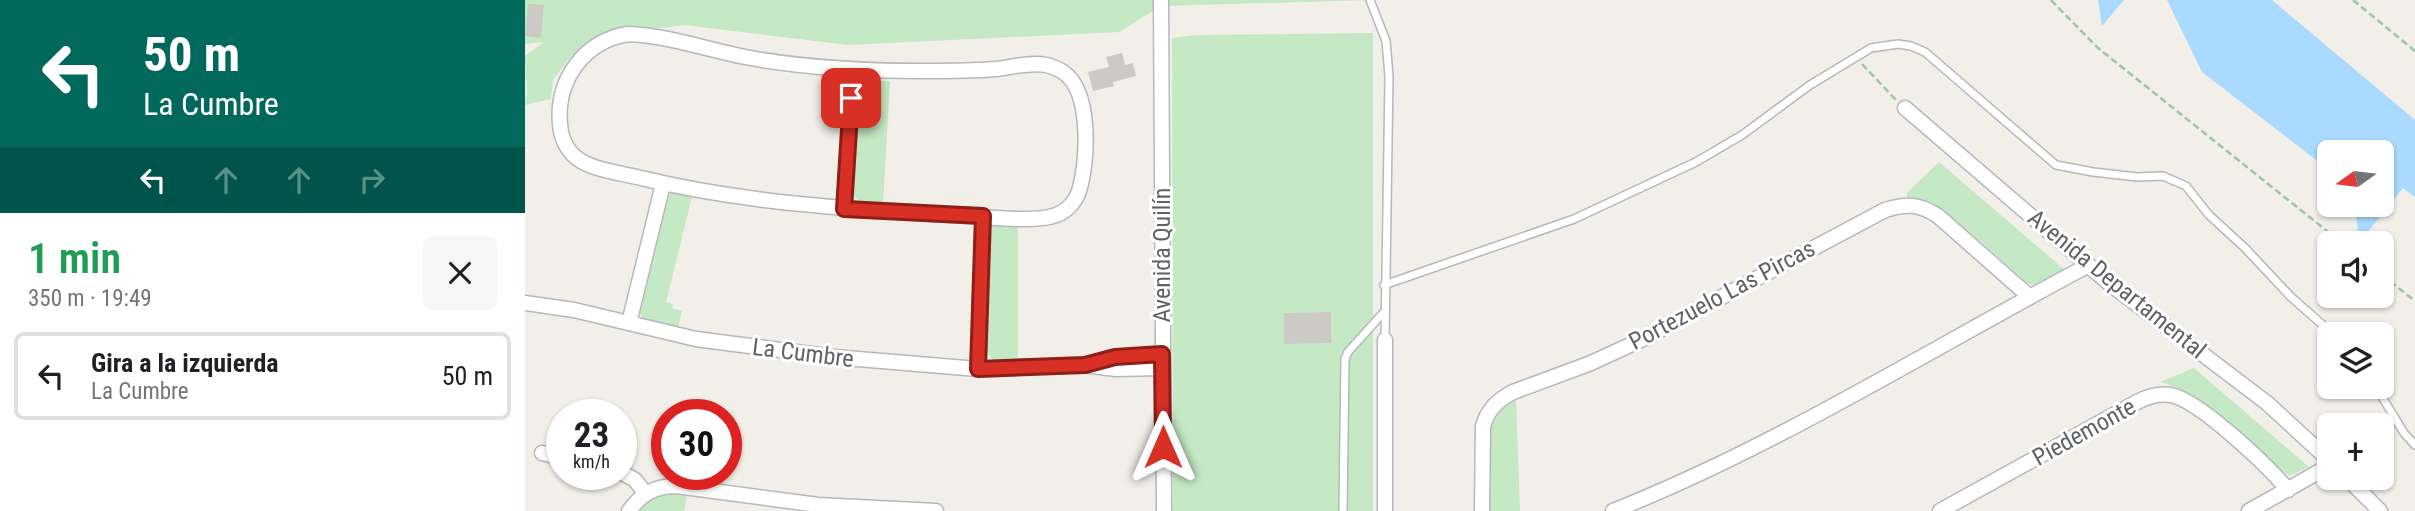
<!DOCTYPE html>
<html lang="es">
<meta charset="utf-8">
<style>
:root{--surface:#fff;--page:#f6f6f6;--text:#202124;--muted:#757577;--line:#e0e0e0}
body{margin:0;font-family:"Roboto Condensed",sans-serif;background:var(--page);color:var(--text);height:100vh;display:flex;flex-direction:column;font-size:26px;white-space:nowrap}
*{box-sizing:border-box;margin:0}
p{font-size:23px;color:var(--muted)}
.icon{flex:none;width:38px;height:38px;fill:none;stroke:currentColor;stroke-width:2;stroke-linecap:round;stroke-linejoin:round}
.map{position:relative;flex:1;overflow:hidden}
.side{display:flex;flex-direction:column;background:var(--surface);width:525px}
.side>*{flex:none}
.banner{background:#00695c;color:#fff;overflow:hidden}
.needle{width:46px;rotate:256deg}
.tools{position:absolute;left:1792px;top:140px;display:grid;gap:14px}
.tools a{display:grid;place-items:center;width:77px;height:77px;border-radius:10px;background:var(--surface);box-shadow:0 2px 5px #0004;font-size:35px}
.speed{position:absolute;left:21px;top:399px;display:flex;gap:14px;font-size:35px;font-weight:700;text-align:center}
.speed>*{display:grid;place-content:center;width:91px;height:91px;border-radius:50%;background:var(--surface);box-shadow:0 2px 5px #0004;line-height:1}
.speed small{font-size:18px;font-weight:400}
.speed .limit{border:10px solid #d22;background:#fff;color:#111}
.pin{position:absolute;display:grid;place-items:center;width:60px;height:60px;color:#fff;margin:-30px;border-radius:14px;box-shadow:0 4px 10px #0006}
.me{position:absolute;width:77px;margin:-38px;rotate:0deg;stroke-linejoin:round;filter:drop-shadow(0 0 5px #0008)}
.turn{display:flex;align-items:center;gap:24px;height:147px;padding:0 28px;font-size:32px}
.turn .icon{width:91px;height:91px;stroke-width:2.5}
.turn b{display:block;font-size:49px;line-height:60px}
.lanes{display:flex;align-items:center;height:66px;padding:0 28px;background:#0003;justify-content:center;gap:35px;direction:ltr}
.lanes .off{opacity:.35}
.round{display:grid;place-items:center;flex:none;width:74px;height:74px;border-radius:10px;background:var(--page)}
.summary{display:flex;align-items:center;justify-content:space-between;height:119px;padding:0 28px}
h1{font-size:42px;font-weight:600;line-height:52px;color:#1e9e55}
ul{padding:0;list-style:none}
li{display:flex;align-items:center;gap:21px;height:88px;margin:0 14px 10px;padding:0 14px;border:4px solid var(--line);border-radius:10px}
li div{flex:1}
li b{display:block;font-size:26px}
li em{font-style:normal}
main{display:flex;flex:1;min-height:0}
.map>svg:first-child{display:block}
.green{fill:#c5e8c5}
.water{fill:#aadaff}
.building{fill:#cccac5}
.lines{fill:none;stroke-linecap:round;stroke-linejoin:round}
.lane-casing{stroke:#b5b8bc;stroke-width:10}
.street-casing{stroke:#b5b8bc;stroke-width:17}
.path{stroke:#9cc7a9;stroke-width:2.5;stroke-dasharray:7 3.5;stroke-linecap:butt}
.lane{stroke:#fff;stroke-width:7}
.street{stroke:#fff;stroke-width:14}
.route-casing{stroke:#8d1f18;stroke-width:18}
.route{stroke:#d93025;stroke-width:12}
.labels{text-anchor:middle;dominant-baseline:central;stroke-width:6;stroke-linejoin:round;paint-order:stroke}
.street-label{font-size:24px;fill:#5f6368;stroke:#fff}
</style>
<main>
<section class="side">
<div class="banner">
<div class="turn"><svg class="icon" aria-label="left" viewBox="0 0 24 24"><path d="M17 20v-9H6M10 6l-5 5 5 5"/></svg><div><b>50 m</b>La Cumbre</div></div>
<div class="lanes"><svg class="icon" aria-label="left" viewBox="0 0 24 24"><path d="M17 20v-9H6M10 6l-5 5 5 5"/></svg><svg class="icon off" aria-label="ahead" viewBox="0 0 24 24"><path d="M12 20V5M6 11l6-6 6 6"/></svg><svg class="icon off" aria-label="ahead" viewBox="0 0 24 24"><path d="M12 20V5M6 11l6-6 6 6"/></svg><svg class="icon off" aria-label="right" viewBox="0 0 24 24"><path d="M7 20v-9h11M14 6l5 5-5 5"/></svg></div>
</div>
<div class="summary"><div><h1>1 min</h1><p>350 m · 19:49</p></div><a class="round"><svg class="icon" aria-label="close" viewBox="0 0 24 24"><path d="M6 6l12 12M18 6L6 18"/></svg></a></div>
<ul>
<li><svg class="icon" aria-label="left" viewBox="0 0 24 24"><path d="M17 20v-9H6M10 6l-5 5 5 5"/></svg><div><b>Gira a la izquierda</b><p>La Cumbre</p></div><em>50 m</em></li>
</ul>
</section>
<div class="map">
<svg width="1890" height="511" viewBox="0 0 1890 511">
<rect width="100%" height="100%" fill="#f1efe8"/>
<!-- green -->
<g class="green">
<polygon points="0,0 848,0 636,6 594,32 323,45 160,25 85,34 65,44 45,58 28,80 26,99 0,105 2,92 0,56 19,42 0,44"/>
<polygon points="848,33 848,511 648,511 647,38 670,35"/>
<polygon points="341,80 365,81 358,204 335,202 328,195 333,90 337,82"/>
<path d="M1414,162L1540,270L1510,286L1502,283C1476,261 1416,199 1382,198V193Z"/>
<polygon points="147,193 167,197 141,302 148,304 147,308 157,311 153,327 119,320 113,310 142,197"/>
<polygon points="469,221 493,221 493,362 468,360 462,353 464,228"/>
<polygon points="1669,368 1784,467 1764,476 1653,388 1635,382"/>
<polygon points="991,400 995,511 965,511 965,427 976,409"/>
<polygon points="149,493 162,494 159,511 114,511 129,498"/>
</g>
<!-- water -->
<g class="water">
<polygon points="1573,0 1599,0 1577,26"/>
<polygon points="1642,0 1747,0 1890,120 1890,197 1878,188 1834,243 1830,205 1857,205 1857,152 1804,152 1804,170 1677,72"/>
</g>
<!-- building -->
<g class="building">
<polygon points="3,4 19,5 16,38 0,36"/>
<polygon points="597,53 600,65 608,63 611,76 588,82 589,86 568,91 563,72 584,67 581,57"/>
<polygon points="806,312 806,343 759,344 759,313"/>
</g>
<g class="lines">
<defs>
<g id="lane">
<polyline points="845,0 861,41 864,76 860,340"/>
<polyline points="859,285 1049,219 1171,162 1217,135 1285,85 1346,48 1373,44 1386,46 1400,52 1531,165 1568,172 1612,177 1638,176 1661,186 1684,215 1720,248 1766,297 1808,334"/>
<polyline points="1851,387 1879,433 1890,445"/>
<polyline points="818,511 820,359 823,352 859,312"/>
</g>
<g id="street">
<polyline points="636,0 639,511"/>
<path d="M103,34C140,35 184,50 220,57C278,68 337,71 396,71C421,71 446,71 471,69C487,67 505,62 521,65C527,66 533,69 538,72C567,91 563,162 554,191C550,203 540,213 528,216C506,223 453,216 428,215C323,209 219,203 116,178C97,173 73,171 56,161C43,153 36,139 35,124C31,80 59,41 103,34Z"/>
<polyline points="1380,108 1585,284 1742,403 1804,460"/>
<polyline points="319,209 328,70"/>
<polyline points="0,303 49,310 171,339 309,357 453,369 560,365 591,369 637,368"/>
<polyline points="104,323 138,184"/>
<polyline points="860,340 860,511"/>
<polyline points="565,364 590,357 637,354"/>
<polyline points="453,369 458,216"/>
<polyline points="17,453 37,458"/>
<polyline points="96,472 110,480 120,493"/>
<polyline points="1822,478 1855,511"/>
<path d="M104,511C116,494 130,486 151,486L293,505L411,511"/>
<path d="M957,511L958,426C963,409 973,400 988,392L1066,363L1118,339L1360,210C1381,203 1395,204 1413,216L1505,297"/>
<path d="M1088,511C1252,446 1407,348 1564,265"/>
<path d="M1415,511L1614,401C1624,396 1634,393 1646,395C1675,401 1743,466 1763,490"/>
<polyline points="1724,511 1804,466"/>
</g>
</defs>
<!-- lane casing -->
<use href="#lane" class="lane-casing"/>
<!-- street casing -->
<use href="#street" class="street-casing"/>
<!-- path -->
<g class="path">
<polyline points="1526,0 1573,48 1817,243"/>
<polyline points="1828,0 1890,51"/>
<polyline points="1337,64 1371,100"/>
<polyline points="1857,275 1890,301"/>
</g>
<!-- lane -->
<use href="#lane" class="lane"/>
<!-- street -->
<use href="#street" class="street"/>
</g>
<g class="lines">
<defs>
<polyline id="route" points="326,98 319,209 458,216 453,369 560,365 590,357 637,354 638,447"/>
</defs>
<!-- route casing -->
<use href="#route" class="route-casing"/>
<!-- route -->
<use href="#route" class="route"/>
</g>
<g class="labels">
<!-- street labels -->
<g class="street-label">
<text transform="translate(637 255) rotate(-90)">Avenida Quilín</text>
<text transform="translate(1592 284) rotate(39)">Avenida Departamental</text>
<text transform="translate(1197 295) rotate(-28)">Portezuelo Las Pircas</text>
<text transform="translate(278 353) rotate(7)">La Cumbre</text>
<text transform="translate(1559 432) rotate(-29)">Piedemonte</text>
</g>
</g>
</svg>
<div class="tools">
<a><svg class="needle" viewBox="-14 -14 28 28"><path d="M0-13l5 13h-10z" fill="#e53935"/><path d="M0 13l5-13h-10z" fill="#757577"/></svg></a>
<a><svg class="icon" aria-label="sound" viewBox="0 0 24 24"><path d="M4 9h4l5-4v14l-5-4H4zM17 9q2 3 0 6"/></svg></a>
<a><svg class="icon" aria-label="layers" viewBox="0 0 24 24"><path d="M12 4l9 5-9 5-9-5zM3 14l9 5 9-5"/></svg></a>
<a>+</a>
</div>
<div class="speed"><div>23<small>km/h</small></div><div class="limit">30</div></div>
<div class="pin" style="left:326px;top:98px;background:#d93025"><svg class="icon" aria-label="arrive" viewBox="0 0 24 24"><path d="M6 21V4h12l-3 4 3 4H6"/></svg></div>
<svg class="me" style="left:638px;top:447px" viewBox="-20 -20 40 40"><path d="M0-17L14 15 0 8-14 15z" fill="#d93025" stroke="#fff" stroke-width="4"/></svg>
</div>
</main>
